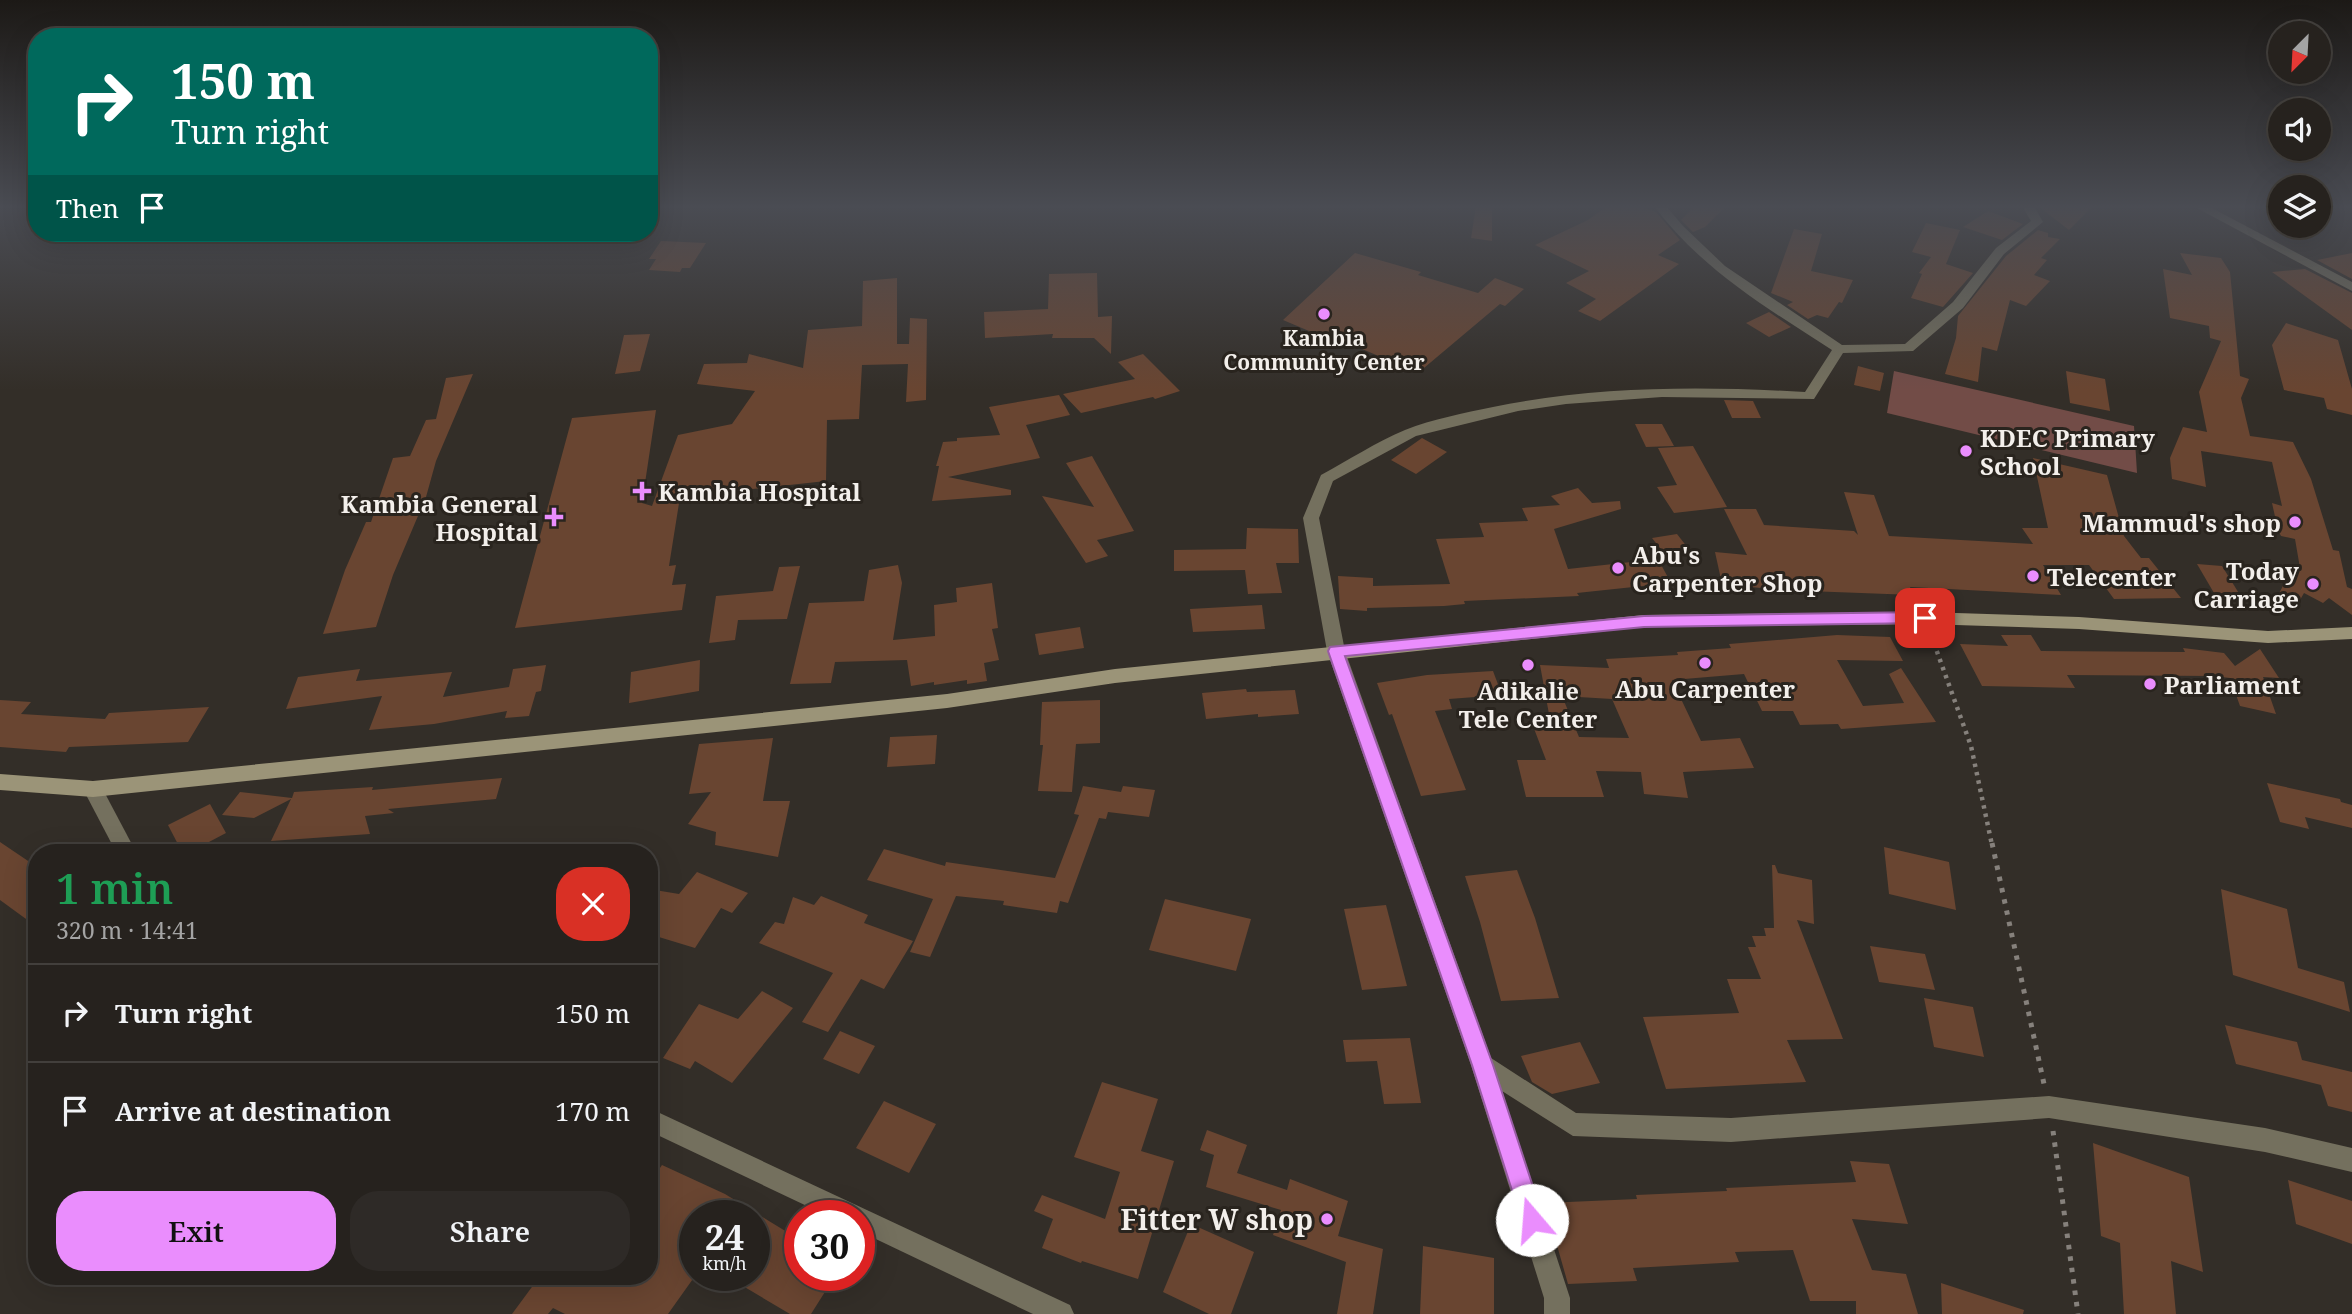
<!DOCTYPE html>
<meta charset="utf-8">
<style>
:root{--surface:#26221e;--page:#2e2a27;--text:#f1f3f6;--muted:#a4a4a4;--line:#423f3c;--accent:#ea8dfd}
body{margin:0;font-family:"Noto Serif",serif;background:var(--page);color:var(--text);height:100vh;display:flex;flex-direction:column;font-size:26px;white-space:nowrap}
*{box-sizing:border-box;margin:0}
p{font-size:23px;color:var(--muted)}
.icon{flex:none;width:38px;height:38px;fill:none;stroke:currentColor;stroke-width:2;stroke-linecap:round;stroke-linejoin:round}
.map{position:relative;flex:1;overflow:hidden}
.drawer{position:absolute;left:28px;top:844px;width:630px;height:441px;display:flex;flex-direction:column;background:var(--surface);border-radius:28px;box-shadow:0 7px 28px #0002,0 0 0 2px var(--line)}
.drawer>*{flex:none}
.guide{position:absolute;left:28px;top:28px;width:630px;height:214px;border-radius:28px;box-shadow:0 7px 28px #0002,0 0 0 2px var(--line);background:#00695c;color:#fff;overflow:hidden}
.needle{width:46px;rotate:204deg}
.controls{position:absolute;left:2268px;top:21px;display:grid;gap:14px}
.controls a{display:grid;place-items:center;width:63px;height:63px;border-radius:50%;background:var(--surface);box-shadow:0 7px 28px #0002,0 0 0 2px var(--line);font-size:35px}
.speed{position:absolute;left:679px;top:1200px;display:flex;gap:14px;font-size:35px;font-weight:700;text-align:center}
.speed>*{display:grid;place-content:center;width:91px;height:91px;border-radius:50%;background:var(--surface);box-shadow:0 7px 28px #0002,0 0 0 2px var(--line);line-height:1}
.speed small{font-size:18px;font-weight:400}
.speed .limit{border:10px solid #d22;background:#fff;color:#111}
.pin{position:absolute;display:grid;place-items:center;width:60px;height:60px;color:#fff;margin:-30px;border-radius:14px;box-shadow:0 4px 10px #0006}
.me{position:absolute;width:77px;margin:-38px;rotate:342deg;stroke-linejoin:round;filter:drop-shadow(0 0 5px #0008)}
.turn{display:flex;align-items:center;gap:24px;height:147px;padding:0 28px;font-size:32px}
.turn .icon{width:91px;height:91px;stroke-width:2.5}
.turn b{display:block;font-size:49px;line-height:60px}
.then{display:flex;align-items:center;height:66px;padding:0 28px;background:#0003;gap:14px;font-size:26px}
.round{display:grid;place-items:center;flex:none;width:74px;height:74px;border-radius:28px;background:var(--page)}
.summary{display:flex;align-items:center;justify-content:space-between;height:119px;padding:0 28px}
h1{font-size:42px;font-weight:600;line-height:52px;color:#1e9e55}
.cta{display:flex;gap:14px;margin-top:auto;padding:14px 28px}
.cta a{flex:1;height:80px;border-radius:28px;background:var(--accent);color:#111;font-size:28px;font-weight:600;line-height:80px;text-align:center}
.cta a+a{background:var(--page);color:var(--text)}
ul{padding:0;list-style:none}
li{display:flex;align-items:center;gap:21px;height:98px;padding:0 28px;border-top:2px solid var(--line)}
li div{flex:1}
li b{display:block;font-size:26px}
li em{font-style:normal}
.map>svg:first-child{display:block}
.green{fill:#724c47}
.building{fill:#694531;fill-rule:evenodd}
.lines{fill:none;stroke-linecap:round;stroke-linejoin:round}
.path-far1{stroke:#86817c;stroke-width:4.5;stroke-dasharray:3.5 5;stroke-linecap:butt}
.path{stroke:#86817c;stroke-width:5;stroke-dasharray:4.5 7;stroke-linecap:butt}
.minor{fill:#74705e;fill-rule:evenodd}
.secondary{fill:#9b9478;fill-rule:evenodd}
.route{fill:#ea8dfd;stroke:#985ca4;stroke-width:2}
.poi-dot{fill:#ea8dfd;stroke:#29241e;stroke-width:2.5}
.labels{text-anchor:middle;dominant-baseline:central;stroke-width:6;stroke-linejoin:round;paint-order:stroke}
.far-poi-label{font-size:21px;font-weight:bold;fill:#f3efeb;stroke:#29241e}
.poi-label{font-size:24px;font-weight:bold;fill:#f3efeb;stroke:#29241e;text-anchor:start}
.near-poi-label{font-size:28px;font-weight:bold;fill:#f3efeb;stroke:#29241e;text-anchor:end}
</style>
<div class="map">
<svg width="2352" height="1314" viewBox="0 0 2352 1314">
<rect width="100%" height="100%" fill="#332e28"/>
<!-- green -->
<polygon class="green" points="1894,371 2134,426 2137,473 1887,413"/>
<!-- building -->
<g class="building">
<polygon points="1476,206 1492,206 1492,241 1471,238"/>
<polygon points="1607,206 1639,206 1656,212 1680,240 1658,255 1679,264 1600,321 1578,311 1596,299 1566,283 1589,271 1535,245 1588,220"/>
<polygon points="1695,206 1726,206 1705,227 1693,232 1681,220"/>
<polygon points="2038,206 2093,206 2069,230"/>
<polygon points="1988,211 2023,224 2002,240 1963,227"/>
<polygon points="1926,223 1960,230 1946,264 1973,273 1943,307 1911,298 1922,274 1919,273 1931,257 1912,252"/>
<polygon points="1794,229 1822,234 1811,271 1853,280 1842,303 1839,302 1828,318 1817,315 1808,319 1787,305 1793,302 1771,293"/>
<polygon points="2038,230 2048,233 2048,237 2060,239 2041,258 2047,260 2034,275 2050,281 2026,306 2010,300 1997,351 1982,347 1978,382 1945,374 1956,338 1958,316 2006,256"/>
<polygon points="661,241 706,243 690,268 682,268 680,272 649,270 656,259 649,259"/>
<polygon points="1355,253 1421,272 1418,275 1478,293 1495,278 1524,289 1505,306 1500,304 1418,373 1332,336 1328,339 1283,320"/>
<polygon points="2180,253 2221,258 2230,272 2240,376 2249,379 2241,398 2250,436 2293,442 2311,479 2333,550 2339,551 2347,587 2352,589 2352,615 2329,598 2323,603 2304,593 2296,607 2276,599 2285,582 2300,568 2295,539 2281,536 2278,530 2272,503 2282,506 2272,462 2201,451 2206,487 2172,479 2170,458 2183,427 2207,432 2199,392 2221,341 2210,338 2209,326 2170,318 2163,269 2192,275"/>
<polygon points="2352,253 2352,279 2317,260"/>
<polygon points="2305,269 2352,293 2352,330 2272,272"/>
<polygon points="1097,273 1098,317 1112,316 1111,354 1094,338 1052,338 1053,334 985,338 984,312 1048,309 1049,274"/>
<polygon points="897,278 897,344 909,344 910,318 927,319 926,400 906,402 908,364 862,365 859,419 827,420 826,481 680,497 669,566 676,565 672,585 686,584 682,610 515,628 572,418 656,410 642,503 652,506 678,435 732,424 755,391 697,384 704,364 747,363 749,354 803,368 808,330 862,326 863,281"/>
<polygon points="1769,312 1791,327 1769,337 1746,323"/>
<polygon points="2286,323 2338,340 2352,389 2352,415 2327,409 2324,398 2284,390 2272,345"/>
<polygon points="650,334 640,371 615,374 624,335"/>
<polygon points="1143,354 1180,391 1155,399 1153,397 1081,413 1063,394 1135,379 1118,362"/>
<polygon points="1858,366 1884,373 1880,391 1854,385"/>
<polygon points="2066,371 2105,379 2110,411 2070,403"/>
<polygon points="473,374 436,461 426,497 393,575 376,627 323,634 345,570 366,522 371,522 393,458 410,456 426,420 436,419 446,378"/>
<polygon points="1059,395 1070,415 1026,425 1040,458 948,477 1011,490 1011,495 932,501 939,466 936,466 943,442 957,441 957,438 1000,435 989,407"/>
<polygon points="1724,400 1753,401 1761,418 1732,418"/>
<polygon points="1635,424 1662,424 1674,446 1646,447"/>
<polygon points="1422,438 1447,452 1416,474 1391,460"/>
<polygon points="1693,446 1727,507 1674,513 1657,487 1677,485 1658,448"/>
<polygon points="1092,456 1134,531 1097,540 1108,556 1086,563 1042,496 1094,507 1066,463"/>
<polygon points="2033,458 2107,475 2124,536 2141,558 2149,558 2181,598 2114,599 2089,565 2043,565 2061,595 1910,587 1914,595 1781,590 1722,584 1715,552 1747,555 1724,509 1756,509 1764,525 1854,531 1858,535 1844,492 1874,495 1889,536 2033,544 2022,528 2048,528"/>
<polygon points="1578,488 1592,503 1620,501 1621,509 1554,529 1568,569 1658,559 1671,583 1577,593 1579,596 1464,601 1465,604 1444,606 1367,608 1367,611 1340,609 1338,576 1373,578 1373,586 1450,584 1436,539 1484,537 1479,523 1528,521 1522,508 1560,505 1551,496"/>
<polygon points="1247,528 1298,529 1299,563 1276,563 1282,593 1248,594 1245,570 1174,571 1174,550 1246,549"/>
<polygon points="1677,534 1691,552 1667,557 1652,538"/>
<polygon points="2197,564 2222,566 2240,595 2214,593"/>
<polygon points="898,565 902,583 893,640 935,636 934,605 957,602 956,588 992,583 998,628 992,629 999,660 984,663 987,681 967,684 967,680 934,685 934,682 911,686 907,660 835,662 831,683 790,684 809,603 864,601 869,570"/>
<polygon points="800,566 787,619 738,620 735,640 709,643 716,596 773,591 779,567"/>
<polygon points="1262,605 1265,629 1193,632 1190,609"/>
<polygon points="1080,627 1084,648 1039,655 1035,634"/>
<path d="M1837,635L1890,637L1903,661L1837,660L1863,706L1904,703L1889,674L1901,668L1936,722L1841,729L1838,724L1800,725L1793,711H1762L1744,674L1672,680L1701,741L1740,738L1754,768L1683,772L1688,798L1644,794L1641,772L1596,771L1604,797H1526L1517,760H1546L1533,726L1551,725L1540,665L1609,668L1606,659L1678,655L1677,652L1731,648L1729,644ZM1562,696L1612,699L1629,738L1579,737Z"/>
<polygon points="2001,635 2031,635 2041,651 2185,652 2183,648 2224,653 2235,666 2260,649 2279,678 2263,677 2276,714 2240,706 2230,678 2213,676 2067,675 2075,688 1982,686 1960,644 2008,646"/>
<polygon points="700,660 699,691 629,703 631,672"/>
<polygon points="546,665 541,691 536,692 529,716 505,718 507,711 434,724 369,730 382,696 286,709 298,677 360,669 356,681 452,672 443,697 509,687 513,669"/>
<polygon points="1493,671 1502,695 1449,699 1452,709 1435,711 1466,790 1421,796 1392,714 1389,715 1377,683 1427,675"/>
<polygon points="1246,689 1247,692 1295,690 1299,714 1258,717 1258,714 1206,719 1202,693"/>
<polygon points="0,700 31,702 21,714 105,719 109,713 209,707 188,742 69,747 66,752 0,747"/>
<polygon points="1100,700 1100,743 1076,744 1072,792 1038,791 1043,745 1040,745 1042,702"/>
<polygon points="937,735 935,764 887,767 890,737"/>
<polygon points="773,738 763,801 790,801 778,857 715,845 716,832 688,824 711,792 689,794 699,744"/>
<polygon points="502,778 496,799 388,809 394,813 365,816 370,834 271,841 291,799 254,818 222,815 240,792 292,798 294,792 373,787 372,790"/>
<polygon points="2267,783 2340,799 2341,802 2352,805 2352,828 2305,817 2309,829 2280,822"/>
<polygon points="1083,786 1121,792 1123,786 1155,790 1149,817 1108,812 1106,819 1099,818 1068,903 1060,901 1057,913 1003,905 1004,901 956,896 930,957 910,952 933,899 867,880 884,849 945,866 946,862 1055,878 1079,815 1074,814"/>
<polygon points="210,804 226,833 190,852 182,852 168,825"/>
<polygon points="0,842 37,867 37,927 0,900"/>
<polygon points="1884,847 1949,862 1956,910 1889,894"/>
<polygon points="1772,865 1775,865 1778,873 1812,880 1814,924 1797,920 1843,1039 1787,1040 1806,1082 1666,1089 1643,1017 1739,1013 1727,979 1761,979 1748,947 1756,947 1752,936 1766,936 1764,928 1774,928"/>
<polygon points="1517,870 1535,918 1559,998 1501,1001 1480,922 1465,876"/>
<polygon points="697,872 748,893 732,913 721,908 695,948 649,934 649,889 679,894"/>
<polygon points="2221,889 2287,909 2298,968 2344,982 2350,1012 2233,975"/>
<polygon points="821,896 868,915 864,923 913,941 884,989 861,979 828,1032 802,1022 833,973 759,943 775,922 784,924 793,897 814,905"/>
<polygon points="1165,899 1251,919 1236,971 1149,950"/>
<polygon points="1386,905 1407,986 1362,990 1344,909"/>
<polygon points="1870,946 1925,954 1935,990 1879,982"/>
<polygon points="762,991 793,1008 732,1083 695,1061 690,1069 663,1058 699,1004 738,1019"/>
<polygon points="1924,998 1973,1007 1984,1057 1934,1047"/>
<polygon points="2225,1025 2297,1042 2302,1060 2352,1072 2352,1112 2328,1106 2321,1085 2236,1064"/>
<polygon points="840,1031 875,1046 859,1074 823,1059"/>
<polygon points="1410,1038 1421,1103 1384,1104 1377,1061 1346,1062 1343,1040"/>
<polygon points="1580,1042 1600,1083 1552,1094 1532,1082 1521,1056"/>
<polygon points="1102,1082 1158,1099 1141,1151 1174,1161 1138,1279 1082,1261 1081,1263 1042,1248 1053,1219 1034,1211 1042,1195 1105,1219 1120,1172 1074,1157"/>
<polygon points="884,1101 936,1124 909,1173 856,1148"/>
<polygon points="1207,1130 1247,1145 1237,1173 1287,1190 1290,1179 1348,1201 1338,1236 1383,1249 1373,1314 1337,1314 1346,1262 1273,1235 1281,1210 1206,1187 1214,1155 1200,1150"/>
<polygon points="2093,1143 2189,1177 2203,1272 2171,1261 2176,1314 2124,1314 2120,1243 2101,1236"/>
<polygon points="1850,1161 1889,1164 1908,1224 1852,1219 1872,1270 1906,1274 1918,1314 1856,1314 1856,1301 1810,1301 1793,1250 1735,1252 1739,1262 1633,1268 1637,1281 1568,1284 1545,1203 1637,1199 1636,1195 1727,1191 1726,1188 1856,1182"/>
<polygon points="662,1165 725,1194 800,1240 800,1276 835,1276 811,1314 790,1314 726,1276 754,1276 754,1216 695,1216 695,1276 668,1314 565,1314 553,1308 548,1314 512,1314 540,1276 649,1276 649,1184"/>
<polygon points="2288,1180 2352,1201 2352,1244 2296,1224"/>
<polygon points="1191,1224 1254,1252 1231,1314 1209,1314 1163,1292"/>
<polygon points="1423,1246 1494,1258 1494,1314 1420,1314"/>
<polygon points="1941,1283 2024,1310 2023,1314 1942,1314"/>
</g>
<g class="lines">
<!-- path-far1 -->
<polyline class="path-far1" points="1931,635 1971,746 1992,845"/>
<!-- path -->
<g class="path">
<polyline points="1992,843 2044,1084"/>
<polyline points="2053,1131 2078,1314"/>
</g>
<!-- minor -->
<g class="minor">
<path d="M1654,206H1666L1683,226L1725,266L1842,345L1905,344L1953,302L1996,248L2031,221L2022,206H2034L2043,222L2004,254L1963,308L1913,351L1843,353L1814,399L1662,397L1566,404L1518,411L1416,436L1333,481L1319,518L1345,651L1491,1058L1576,1113L1731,1118L2049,1096L2265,1128L2352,1148V1172L2265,1152L2049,1118L1731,1142L1573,1136L1502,1091L1570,1298V1314H1544V1298L1471,1065L1327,651L1303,518L1321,475C1349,460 1376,442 1405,430C1433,419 1464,413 1493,407C1596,386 1700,386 1805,392L1832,350C1767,308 1701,269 1654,206Z"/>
<polygon points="2193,206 2208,206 2352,282 2352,291"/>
<polygon points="93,781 100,784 136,852 116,852 83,789 86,784"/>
<polygon points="649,1108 1070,1305 1074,1314 1033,1314 859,1231 859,1216 828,1216 649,1131"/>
</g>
<!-- secondary -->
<polygon class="secondary" points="1925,612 2079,617 2268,631 2352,627 2352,639 2268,643 2079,629 1925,624 1644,627 1115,683 947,708 93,797 0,790 0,774 93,781 947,694 1115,669 1644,615"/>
</g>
<!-- sky -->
<linearGradient id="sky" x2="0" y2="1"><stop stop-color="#1c1916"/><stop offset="0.53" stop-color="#4a4c53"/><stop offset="1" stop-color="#4a4c53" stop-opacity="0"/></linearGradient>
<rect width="2352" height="390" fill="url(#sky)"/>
<!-- route -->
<polygon class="route" points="1925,612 1933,618 1925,623 1644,627 1345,656 1493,1065 1544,1220 1540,1228 1532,1232 1524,1228 1472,1065 1328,651 1330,647 1644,616"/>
<!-- markers -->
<g class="poi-dot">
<circle cx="1324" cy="314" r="7"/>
<circle cx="1966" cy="451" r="7"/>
<path d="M638.5 480.5h7v7h7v7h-7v7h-7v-7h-7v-7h7z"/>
<path d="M550.5 506.5h7v7h7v7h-7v7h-7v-7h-7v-7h7z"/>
<circle cx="2295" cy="522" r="7"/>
<circle cx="1618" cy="568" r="7"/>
<circle cx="2033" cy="576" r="7"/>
<circle cx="2313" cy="584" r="7"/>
<circle cx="1705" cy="663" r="7"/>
<circle cx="1528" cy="665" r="7"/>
<circle cx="2150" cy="684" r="7"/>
<circle cx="1327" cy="1219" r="7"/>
</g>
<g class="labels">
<!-- far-poi labels -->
<g class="far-poi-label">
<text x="1324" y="338">Kambia<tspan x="1324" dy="24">Community Center</tspan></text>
</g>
<!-- poi labels -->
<g class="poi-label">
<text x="1980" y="437">KDEC Primary<tspan x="1980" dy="28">School</tspan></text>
<text x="658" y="491">Kambia Hospital</text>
<text x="538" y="503" text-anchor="end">Kambia General<tspan x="538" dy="28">Hospital</tspan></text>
<text x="2281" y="522" text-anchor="end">Mammud's shop</text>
<text x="1632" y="554">Abu's<tspan x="1632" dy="28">Carpenter Shop</tspan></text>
<text x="2299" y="570" text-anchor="end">Today<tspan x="2299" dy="28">Carriage</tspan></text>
<text x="2047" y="576">Telecenter</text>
<text x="2164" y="684">Parliament</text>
<text x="1705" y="688" text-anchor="middle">Abu Carpenter</text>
<text x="1528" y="690" text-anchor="middle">Adikalie<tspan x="1528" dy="28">Tele Center</tspan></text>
</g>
<!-- near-poi labels -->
<g class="near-poi-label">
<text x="1313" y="1219">Fitter W shop</text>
</g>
</g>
</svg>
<div class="controls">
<a><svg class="needle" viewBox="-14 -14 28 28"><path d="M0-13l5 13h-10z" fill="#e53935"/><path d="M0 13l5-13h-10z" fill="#a4a4a4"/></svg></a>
<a><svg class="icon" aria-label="sound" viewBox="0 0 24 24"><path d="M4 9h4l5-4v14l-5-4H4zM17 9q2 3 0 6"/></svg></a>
<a><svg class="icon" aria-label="layers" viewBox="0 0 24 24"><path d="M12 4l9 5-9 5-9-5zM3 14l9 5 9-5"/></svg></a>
</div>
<div class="speed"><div>24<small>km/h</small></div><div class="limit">30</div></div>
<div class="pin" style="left:1925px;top:618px;background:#d93025"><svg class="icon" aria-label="arrive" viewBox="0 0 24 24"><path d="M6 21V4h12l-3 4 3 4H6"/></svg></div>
<svg class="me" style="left:1532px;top:1220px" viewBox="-20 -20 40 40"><circle r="19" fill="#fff"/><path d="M0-13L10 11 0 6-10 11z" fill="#ea8dfd"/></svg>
<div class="guide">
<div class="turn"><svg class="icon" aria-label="right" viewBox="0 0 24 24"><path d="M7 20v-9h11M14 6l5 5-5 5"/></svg><div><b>150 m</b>Turn right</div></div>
<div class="then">Then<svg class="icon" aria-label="arrive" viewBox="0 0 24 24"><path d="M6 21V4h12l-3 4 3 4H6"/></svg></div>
</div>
<section class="drawer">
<div class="summary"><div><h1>1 min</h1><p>320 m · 14:41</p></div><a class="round" style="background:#d93025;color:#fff"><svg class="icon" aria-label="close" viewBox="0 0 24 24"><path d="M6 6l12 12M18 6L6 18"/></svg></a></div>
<ul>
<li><svg class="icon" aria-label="right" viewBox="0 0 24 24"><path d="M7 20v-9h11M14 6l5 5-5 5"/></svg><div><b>Turn right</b></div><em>150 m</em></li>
<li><svg class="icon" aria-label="arrive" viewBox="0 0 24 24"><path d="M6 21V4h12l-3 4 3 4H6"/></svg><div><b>Arrive at destination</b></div><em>170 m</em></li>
</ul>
<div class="cta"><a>Exit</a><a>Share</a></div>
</section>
</div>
